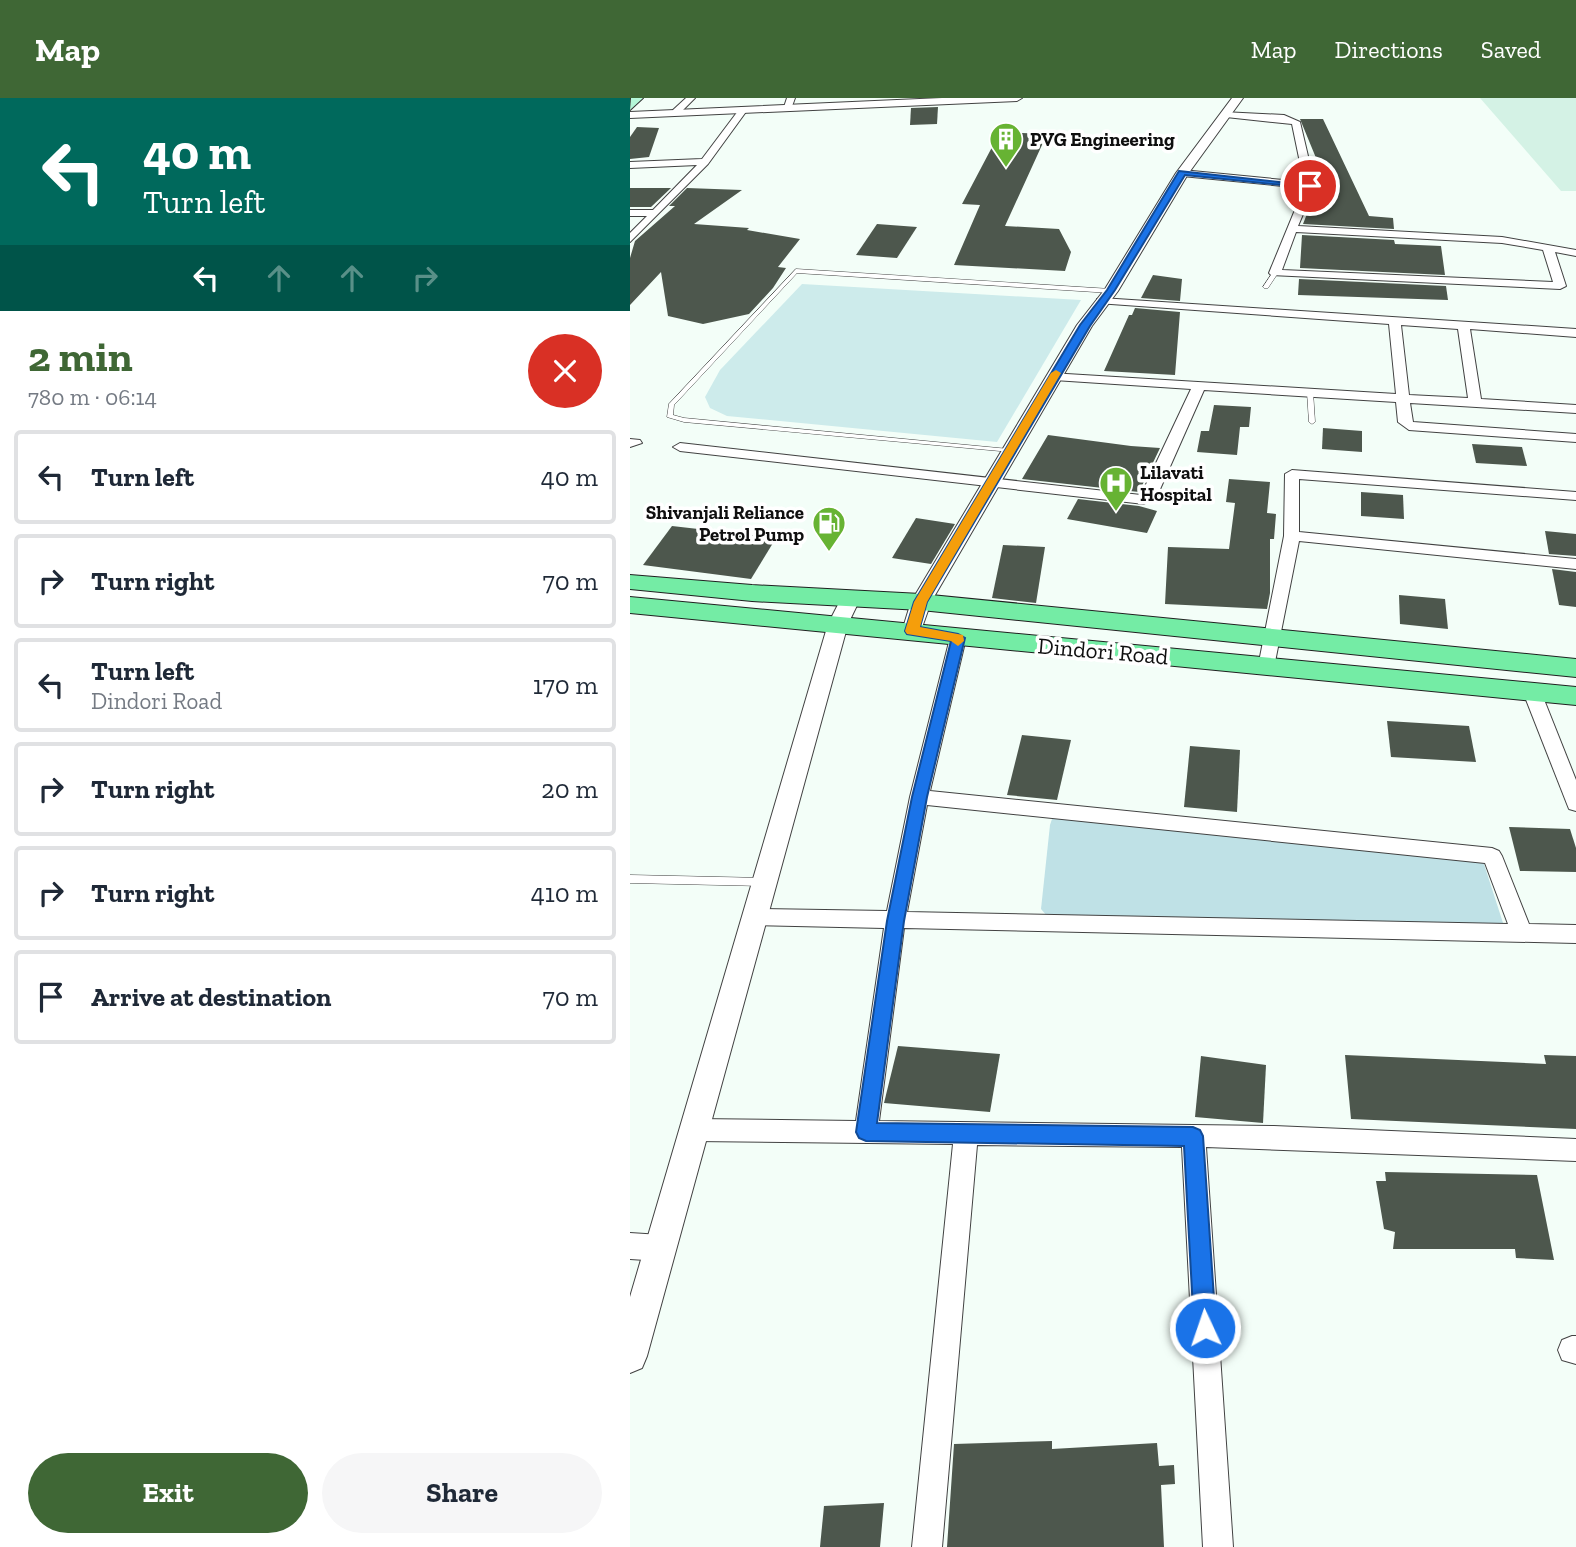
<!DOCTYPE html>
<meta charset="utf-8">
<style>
:root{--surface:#fff;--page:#f6f6f7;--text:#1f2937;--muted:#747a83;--line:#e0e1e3;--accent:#3f6735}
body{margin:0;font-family:"Zilla Slab",serif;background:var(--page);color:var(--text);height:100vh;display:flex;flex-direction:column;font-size:26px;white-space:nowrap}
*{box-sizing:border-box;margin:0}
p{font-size:23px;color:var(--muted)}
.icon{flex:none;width:38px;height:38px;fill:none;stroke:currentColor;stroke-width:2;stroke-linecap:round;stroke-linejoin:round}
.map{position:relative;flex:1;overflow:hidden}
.panel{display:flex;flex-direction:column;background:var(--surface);width:630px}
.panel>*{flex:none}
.banner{background:#00695c;color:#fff;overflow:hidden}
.pin{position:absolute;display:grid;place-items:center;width:60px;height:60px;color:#fff;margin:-30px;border:4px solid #fff;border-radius:50%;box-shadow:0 2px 7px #0007}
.me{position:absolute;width:77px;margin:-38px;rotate:357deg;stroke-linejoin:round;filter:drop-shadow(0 0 5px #0008)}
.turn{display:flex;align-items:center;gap:24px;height:147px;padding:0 28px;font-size:32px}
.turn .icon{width:91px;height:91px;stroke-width:2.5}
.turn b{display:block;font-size:49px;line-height:60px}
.lanes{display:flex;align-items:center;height:66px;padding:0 28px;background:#0003;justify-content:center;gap:35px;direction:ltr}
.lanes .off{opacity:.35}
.round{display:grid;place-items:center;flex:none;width:74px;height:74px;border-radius:37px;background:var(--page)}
.headline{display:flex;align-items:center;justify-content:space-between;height:119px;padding:0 28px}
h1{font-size:42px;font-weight:700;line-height:52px;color:var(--accent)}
.primary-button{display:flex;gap:14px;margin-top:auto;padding:14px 28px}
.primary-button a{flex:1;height:80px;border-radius:42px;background:var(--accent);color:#fff;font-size:28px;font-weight:700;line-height:80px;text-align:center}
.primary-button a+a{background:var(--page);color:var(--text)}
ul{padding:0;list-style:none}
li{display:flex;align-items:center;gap:21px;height:94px;margin:0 14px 10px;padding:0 14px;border:4px solid var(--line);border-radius:7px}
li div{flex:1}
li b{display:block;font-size:26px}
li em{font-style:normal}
header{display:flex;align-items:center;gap:42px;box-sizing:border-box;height:98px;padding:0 35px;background:var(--accent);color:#fff}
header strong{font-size:33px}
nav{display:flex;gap:38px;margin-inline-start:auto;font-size:24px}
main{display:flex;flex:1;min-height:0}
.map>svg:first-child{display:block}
.farmland{fill:#d4f2e5}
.green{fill:#bfe1e6}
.pitch{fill:#cdebeb}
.building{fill:#4d574d}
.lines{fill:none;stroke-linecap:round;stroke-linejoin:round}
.service-casing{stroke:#424242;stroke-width:1}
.minor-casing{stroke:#424242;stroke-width:2}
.tertiary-casing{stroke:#424242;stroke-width:2}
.secondary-casing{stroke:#313131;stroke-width:2}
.primary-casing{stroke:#202020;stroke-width:2}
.service{fill:#fff;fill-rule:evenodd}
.minor{fill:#fff;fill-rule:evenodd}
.tertiary{fill:#fff;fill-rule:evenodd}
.secondary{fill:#b4f8d8;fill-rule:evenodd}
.primary{fill:#74eca5;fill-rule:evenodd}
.route{fill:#1a73e8;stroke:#114b97;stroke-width:2}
.slow{fill:#f59e0b}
.labels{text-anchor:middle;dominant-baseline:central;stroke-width:7;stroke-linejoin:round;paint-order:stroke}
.far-poi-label{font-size:19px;font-weight:bold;fill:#0f0f0f;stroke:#fff;text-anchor:start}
.street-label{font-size:23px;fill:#0f0f0f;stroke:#fff}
</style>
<header>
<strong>Map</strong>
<nav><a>Map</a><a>Directions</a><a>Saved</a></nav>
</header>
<main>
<section class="panel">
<div class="banner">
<div class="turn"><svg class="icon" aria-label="left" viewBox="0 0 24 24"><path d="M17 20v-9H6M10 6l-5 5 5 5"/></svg><div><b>40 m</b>Turn left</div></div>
<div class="lanes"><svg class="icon" aria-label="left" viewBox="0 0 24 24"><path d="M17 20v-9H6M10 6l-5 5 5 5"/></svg><svg class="icon off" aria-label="ahead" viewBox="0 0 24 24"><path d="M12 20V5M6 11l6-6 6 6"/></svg><svg class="icon off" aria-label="ahead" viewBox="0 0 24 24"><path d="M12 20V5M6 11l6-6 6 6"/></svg><svg class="icon off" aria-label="right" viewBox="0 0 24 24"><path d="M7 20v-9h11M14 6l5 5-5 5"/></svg></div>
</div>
<div class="headline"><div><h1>2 min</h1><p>780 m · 06:14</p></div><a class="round" style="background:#d93025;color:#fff"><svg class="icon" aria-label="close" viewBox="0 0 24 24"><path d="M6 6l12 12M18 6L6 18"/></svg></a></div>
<ul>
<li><svg class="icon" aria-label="left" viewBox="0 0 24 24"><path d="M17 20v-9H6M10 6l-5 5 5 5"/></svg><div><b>Turn left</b></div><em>40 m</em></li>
<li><svg class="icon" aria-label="right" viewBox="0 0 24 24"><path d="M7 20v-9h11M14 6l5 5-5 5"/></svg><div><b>Turn right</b></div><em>70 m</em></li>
<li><svg class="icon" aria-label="left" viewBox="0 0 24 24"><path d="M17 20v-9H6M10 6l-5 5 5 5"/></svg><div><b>Turn left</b><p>Dindori Road</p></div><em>170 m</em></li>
<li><svg class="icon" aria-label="right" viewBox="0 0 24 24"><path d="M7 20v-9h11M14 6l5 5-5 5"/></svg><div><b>Turn right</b></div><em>20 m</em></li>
<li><svg class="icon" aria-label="right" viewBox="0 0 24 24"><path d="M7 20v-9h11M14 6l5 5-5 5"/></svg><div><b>Turn right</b></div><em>410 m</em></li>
<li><svg class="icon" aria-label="arrive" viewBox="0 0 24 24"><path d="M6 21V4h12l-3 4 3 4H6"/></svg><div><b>Arrive at destination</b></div><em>70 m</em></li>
</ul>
<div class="primary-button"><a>Exit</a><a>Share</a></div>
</section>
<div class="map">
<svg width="946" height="1449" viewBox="0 0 946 1449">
<rect width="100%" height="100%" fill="#f3fef8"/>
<!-- farmland -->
<polygon class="farmland" points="850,0 946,0 946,93 931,93"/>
<!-- green -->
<polygon class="green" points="430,719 853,763 874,828 417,818 411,811 420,727 422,721"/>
<!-- pitch -->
<polygon class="pitch" points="172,186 451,202 367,344 97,318 80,310 75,299 90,272"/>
<!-- building -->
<g class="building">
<polygon points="308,9 307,26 280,27 281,10"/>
<polygon points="670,21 693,21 739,118 763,120 764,131 673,126 686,93 700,94"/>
<polygon points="7,29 29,30 19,59 0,61 0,39"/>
<polygon points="370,34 417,36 375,128 429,131 441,154 435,173 324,167 350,107 332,106"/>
<polygon points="0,90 41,90 21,109 0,109"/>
<polygon points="57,90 112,92 64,126 119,130 117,132 170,141 148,169 156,170 143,190 119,216 73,226 38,218 31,174 0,207 0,160 5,143 45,108 39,108"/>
<polygon points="247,126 287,129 267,160 226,157"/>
<polygon points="672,137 764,142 765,146 811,148 815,177 670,170"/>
<polygon points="523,177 552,181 550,203 511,200"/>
<polygon points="669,181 816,188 818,202 668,197"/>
<polygon points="505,210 550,214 545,277 474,273 499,217 502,217"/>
<polygon points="584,307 621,309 619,329 610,329 607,357 567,354 571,333 579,333"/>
<polygon points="693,330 732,333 732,354 692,351"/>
<polygon points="418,337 501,348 530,350 509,394 392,381"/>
<polygon points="842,346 892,349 897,368 846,365"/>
<polygon points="599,381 640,384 637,415 646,416 644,441 640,441 640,495 637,511 535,506 538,449 599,451 605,405 596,404"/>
<polygon points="731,394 773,397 774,421 731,418"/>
<polygon points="448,401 509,408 527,413 517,435 437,421"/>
<polygon points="286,420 325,426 301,466 262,460"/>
<polygon points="42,428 146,440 121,481 13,467"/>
<polygon points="915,433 946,436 946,458 919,456"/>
<polygon points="373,447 415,449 406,505 362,500"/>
<polygon points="922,471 946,474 946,509 929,507"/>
<polygon points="769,497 815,501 818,531 770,526"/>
<polygon points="757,623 839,628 846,664 761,659"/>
<polygon points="392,637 441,642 427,702 377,697"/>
<polygon points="560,648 610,652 607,714 554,709"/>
<polygon points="879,729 940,731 946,750 946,774 890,773"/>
<polygon points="268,948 370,956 360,1014 254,1005"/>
<polygon points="715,957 916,966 914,957 946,958 946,1031 721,1021"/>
<polygon points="571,958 636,967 633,1025 565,1019"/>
<polygon points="755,1074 907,1077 924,1162 886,1160 885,1151 763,1151 765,1134 754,1131 746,1083 756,1083"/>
<polygon points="422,1343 422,1351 527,1345 529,1368 544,1367 545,1386 531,1387 534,1449 317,1449 324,1346"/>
<polygon points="254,1405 250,1449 190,1449 194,1408"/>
</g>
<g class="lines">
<defs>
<g id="service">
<polygon points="166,171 481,191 484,193 481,195 167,175 44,307 43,317 54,320 379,351 381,352 381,354 54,324 37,319 39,306"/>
<polygon points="643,174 648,175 638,190 634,190 633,189"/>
<polygon points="680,292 683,294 685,324 682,326 679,324 677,294"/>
<polygon points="0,777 135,780 139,781 140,784 139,787 135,788 0,785"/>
</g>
<g id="minor">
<polygon points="56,0 65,0 49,16 43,16 43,12"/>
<polygon points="157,0 165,0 161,11 154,9"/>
<polygon points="111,9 118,11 78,66 0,144 0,135 17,118 0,118 0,112 23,112 67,67 0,70 0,64 72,61"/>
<path d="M593,14L654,17L670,24L685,88L668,128L872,139L946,152V158L925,154L936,188L930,191L641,177L639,175L674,90L552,78L547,75L552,72L674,84L662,26L596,19L593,18ZM666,134L872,145L913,152L923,184L652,172Z"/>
<path d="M471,200L946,231V239L840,231L851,301L946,307V315L780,305L783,324L946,336V344L779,332L768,324L766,304L574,292L527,398L514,406L50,353L43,349L50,345L511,397L561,291L424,282L418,278L420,275L766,296L759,226L467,205V201ZM771,227L828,231L838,300L779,297Z"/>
<polygon points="0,341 10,342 12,345 0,349"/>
<polygon points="662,372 946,394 946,402 669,381 669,434 946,461 946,471 669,443 644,569 636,575 630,573 628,569 654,438 655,376"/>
<path d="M328,535L336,540L300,693L862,750L869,753L872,758L899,826L946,827V845L274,830L249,1023L644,1028L946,1041V1063L576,1049L603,1449H573L552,1049L347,1047L312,1449H282L323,1046L65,1043L57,1040L53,1032L57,1024L65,1021L226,1023L254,830L125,827L118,825L115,819L118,813L125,811L257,813L280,699L320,540ZM297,707L855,765L878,826L277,814Z"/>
<polygon points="902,588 911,594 946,682 946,713 939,711 937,706 893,594"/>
<polygon points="0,1135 31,1137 40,1141 44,1150 40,1159 31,1163 0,1161"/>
<polygon points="942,1238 946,1238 946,1266 932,1262 928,1252 932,1242"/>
</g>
<g id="tertiary">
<polygon points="312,0 392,0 387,3 0,20 0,14"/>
<polygon points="602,0 613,0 558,76 488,193 462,228 301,504 289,538 275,538 272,533 281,504 447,227 475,191 546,75"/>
<polygon points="221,493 228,495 231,499 218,526 17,1258 12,1270 0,1275 0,1199 198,526 214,495"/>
</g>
<polygon id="secondary" points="13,0 0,12 1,0"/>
<g id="primary">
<polygon points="0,477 122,487 291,496 946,561 946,579 291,512 122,503 0,491"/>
<polygon points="0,499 946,589 946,607 0,515"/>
</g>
</defs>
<!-- service casing -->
<use href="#service" class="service-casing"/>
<!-- minor casing -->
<use href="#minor" class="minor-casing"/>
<!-- tertiary casing -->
<use href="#tertiary" class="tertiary-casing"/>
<!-- secondary casing -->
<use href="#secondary" class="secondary-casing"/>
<!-- primary casing -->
<use href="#primary" class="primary-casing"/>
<!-- service -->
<use href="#service" class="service"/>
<!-- minor -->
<use href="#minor" class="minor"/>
<!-- tertiary -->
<use href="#tertiary" class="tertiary"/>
<!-- secondary -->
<use href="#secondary" class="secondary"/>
<!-- primary -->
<use href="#primary" class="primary"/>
</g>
<!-- route -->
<polygon class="route" points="549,73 684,88 680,90 555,77 485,192 460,228 297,504 290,529 328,536 335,540 297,699 274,823 247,1025 563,1029 570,1032 573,1038 586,1230 583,1238 575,1241 567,1238 564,1230 554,1048 236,1043 229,1040 226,1034 257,823 282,699 321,543 277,536 275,533 284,504 450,227 477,192"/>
<!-- slow -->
<polygon class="slow" points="426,272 431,275 297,504 290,529 333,537 334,543 328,548 321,543 277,536 275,533 284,504 421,275"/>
<!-- icons -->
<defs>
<symbol id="building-pin" viewBox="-11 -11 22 30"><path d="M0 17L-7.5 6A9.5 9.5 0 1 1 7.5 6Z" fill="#67b333" stroke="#fff"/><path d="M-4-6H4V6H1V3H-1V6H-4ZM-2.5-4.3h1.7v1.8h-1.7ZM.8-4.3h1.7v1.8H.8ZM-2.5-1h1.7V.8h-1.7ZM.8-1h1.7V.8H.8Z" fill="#fff"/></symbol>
<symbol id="hospital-pin" viewBox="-11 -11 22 30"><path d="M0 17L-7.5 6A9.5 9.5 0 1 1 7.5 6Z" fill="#67b333" stroke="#fff"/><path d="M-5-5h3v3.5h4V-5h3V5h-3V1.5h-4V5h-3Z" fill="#fff"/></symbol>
<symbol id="fuel-pin" viewBox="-11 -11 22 30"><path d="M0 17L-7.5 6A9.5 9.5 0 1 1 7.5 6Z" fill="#67b333" stroke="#fff"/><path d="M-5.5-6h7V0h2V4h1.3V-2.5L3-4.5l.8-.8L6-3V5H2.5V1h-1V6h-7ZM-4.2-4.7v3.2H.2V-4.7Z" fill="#fff"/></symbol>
</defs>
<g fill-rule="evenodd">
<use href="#building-pin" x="357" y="22" width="38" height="52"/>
<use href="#hospital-pin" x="467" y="366" width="38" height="52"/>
<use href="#fuel-pin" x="180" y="406" width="38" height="52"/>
</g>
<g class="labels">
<!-- far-poi labels -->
<g class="far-poi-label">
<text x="400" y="41">PVG Engineering</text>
<text x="510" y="374">Lilavati<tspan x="510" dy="22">Hospital</tspan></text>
<text x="174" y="414" text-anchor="end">Shivanjali Reliance<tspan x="174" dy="22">Petrol Pump</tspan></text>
</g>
<!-- street labels -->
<g class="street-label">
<text transform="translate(473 553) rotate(5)">Dindori Road</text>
</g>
</g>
</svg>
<div class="pin" style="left:680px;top:88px;background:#d93025"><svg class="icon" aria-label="arrive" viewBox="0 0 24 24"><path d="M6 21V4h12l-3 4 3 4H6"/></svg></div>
<svg class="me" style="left:575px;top:1230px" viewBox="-20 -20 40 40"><circle r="17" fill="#1a73e8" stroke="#fff" stroke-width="3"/><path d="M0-11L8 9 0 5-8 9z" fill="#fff"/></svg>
</div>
</main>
